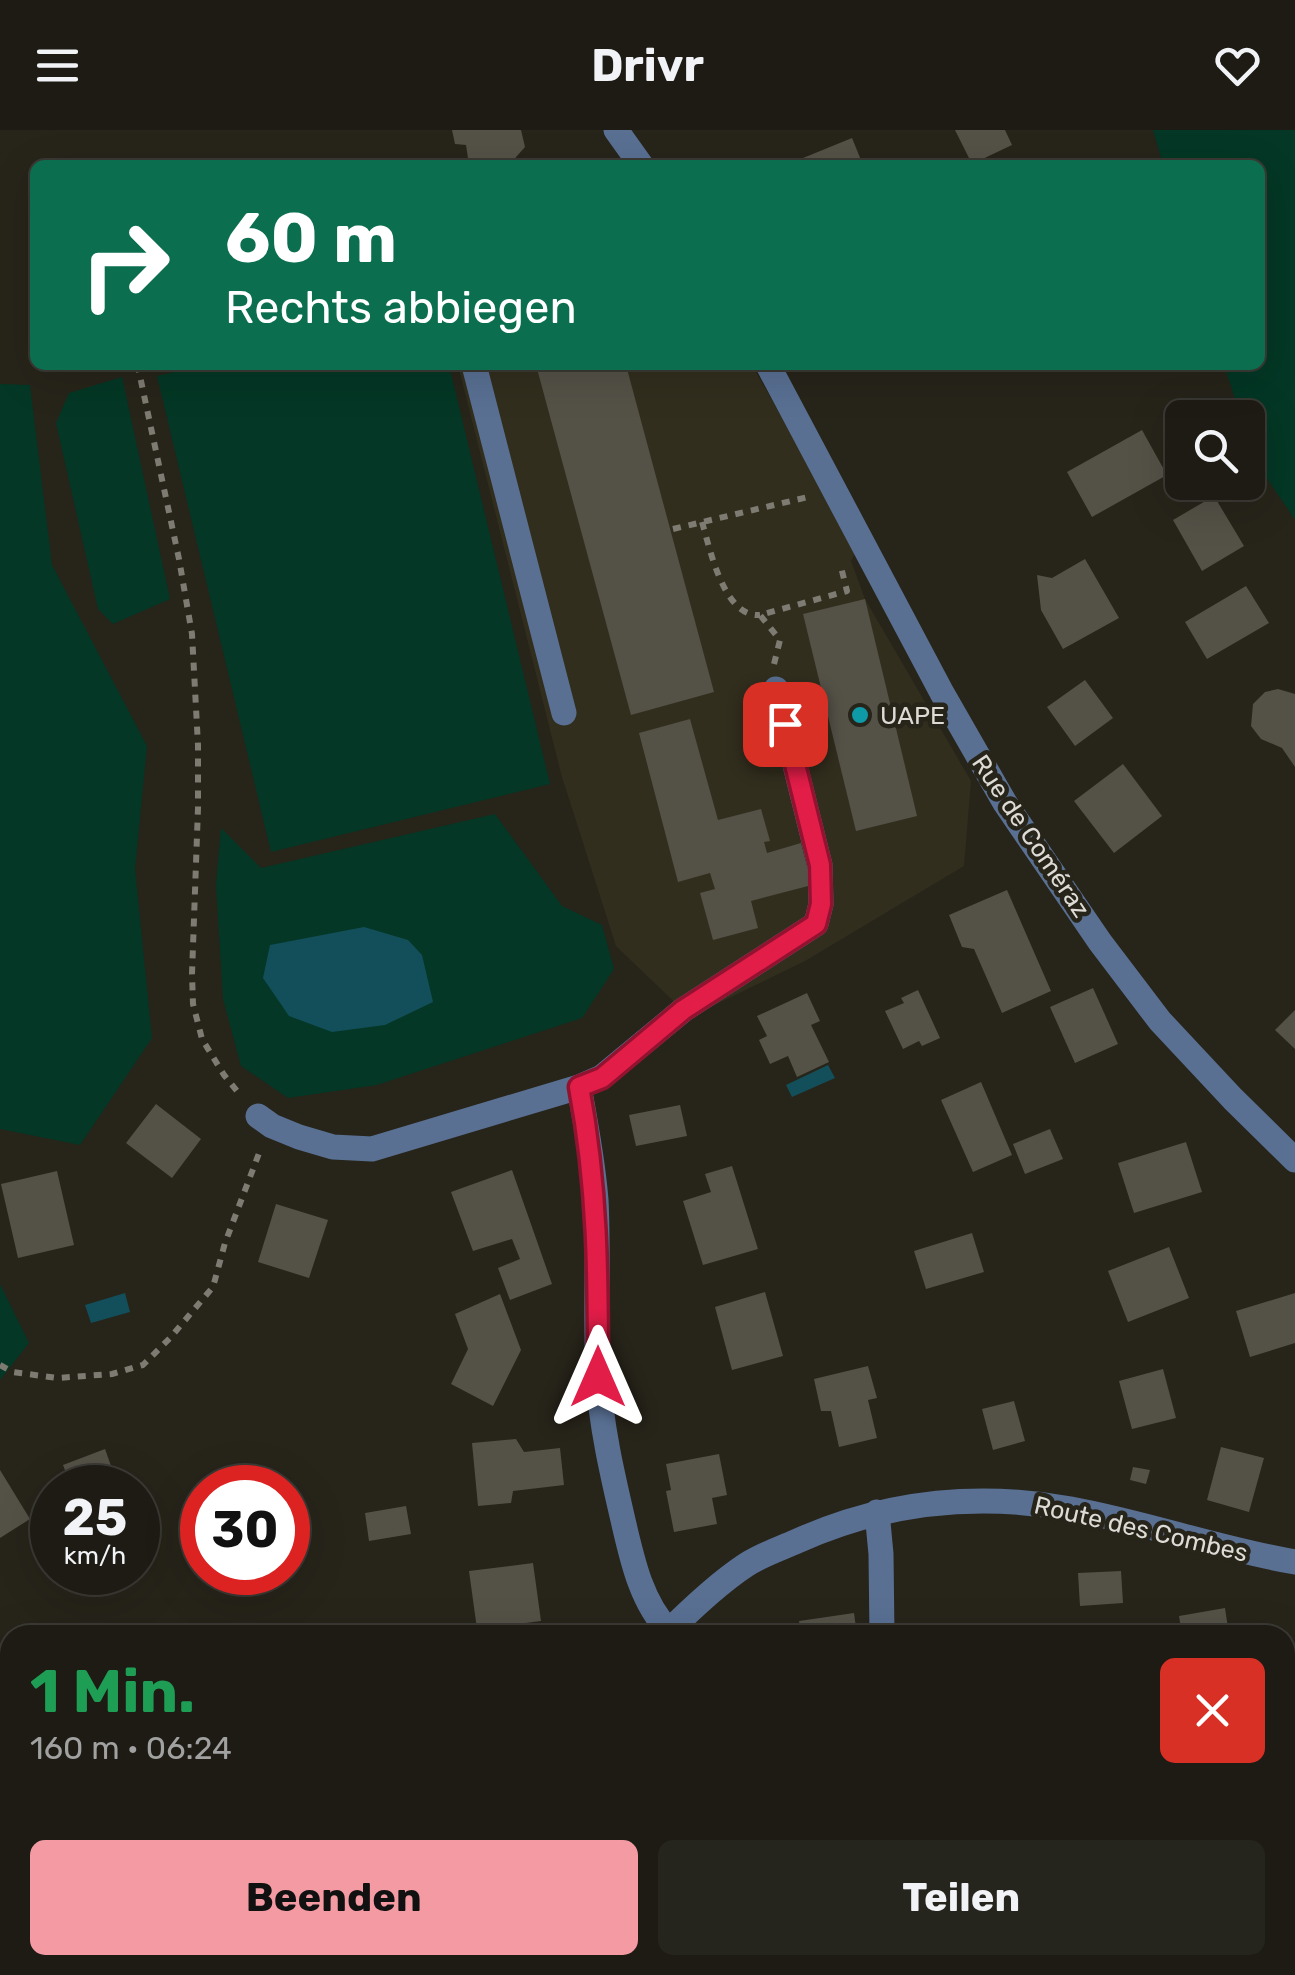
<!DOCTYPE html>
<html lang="de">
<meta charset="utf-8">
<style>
:root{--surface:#1d1b14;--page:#25241d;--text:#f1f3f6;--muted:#a0a1a0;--line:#3b3934;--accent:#f49aa3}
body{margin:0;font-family:Rubik,sans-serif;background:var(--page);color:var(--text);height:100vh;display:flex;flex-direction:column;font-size:38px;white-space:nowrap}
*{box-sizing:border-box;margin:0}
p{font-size:32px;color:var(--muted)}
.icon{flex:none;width:55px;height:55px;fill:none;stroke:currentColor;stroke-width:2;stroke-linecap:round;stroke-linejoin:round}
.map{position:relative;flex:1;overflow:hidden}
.sheet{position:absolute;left:0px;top:1495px;width:1295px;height:350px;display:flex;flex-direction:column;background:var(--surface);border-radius:30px 30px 0 0;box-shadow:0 10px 40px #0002,0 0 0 2px var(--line)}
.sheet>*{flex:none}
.hud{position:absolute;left:30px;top:30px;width:1235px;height:210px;border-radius:15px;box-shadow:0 10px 40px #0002,0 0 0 2px var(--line);background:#0b6e4f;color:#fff;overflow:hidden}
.tools{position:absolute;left:1165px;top:270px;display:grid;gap:20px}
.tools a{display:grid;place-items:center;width:100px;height:100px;border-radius:15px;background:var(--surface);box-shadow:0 10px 40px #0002,0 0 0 2px var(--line);font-size:50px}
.speed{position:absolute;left:30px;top:1335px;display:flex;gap:20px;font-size:50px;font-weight:700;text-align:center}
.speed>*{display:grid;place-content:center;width:130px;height:130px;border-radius:50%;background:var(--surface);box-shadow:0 10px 40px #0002,0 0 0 2px var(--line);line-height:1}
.speed small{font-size:25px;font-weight:400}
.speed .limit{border:15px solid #d22;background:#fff;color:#111}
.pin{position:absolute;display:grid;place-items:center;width:85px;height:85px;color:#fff;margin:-42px;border-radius:20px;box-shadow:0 5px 15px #0006}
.me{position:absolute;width:110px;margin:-55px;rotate:0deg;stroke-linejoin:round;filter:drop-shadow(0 0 8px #0008)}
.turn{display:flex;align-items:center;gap:35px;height:210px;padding:0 30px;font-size:45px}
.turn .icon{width:130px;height:130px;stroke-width:2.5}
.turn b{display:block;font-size:70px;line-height:85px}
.round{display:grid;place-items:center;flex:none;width:105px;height:105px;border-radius:15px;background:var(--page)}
.headline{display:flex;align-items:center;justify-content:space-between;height:170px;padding:0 30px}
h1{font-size:60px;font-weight:700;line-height:75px;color:#1e9e55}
.cta{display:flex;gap:20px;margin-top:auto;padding:20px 30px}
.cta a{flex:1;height:115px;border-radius:15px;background:var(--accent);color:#111;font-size:40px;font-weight:700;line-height:115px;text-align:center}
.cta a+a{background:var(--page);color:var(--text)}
header{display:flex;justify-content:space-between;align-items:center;height:130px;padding:0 30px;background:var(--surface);font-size:45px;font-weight:700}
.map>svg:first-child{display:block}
.built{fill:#322e1e}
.green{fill:#043725}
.water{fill:#134f5a}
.building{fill:#545147}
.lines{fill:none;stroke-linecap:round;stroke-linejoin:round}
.path{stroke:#7e7b73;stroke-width:6;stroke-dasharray:8 8;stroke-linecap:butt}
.minor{stroke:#597093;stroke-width:25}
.route-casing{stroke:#92132f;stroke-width:25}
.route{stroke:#e11d48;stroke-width:18}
.culture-dot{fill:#0f9aa8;stroke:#27241a;stroke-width:4}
.labels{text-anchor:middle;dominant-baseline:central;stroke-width:9;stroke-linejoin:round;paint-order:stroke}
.poi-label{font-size:25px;fill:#dddbd5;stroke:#27241a;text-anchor:start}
.street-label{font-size:25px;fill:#dddbd5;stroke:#27241a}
</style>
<header><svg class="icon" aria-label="menu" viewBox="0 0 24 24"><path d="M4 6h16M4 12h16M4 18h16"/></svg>Drivr<svg class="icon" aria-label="heart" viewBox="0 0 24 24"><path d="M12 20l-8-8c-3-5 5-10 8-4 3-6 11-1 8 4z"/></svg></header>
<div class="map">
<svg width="1295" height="1845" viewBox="0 0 1295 1845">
<rect width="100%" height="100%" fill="#27241a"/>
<!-- built -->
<polygon class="built" points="458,235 752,235 798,316 855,424 851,431 865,469 971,651 964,736 805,831 690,887 616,816 562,647"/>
<!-- green -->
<g class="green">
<path d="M1153,0H1295V390C1273,355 1248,330 1248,288L1241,287L1224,235H1260V35H1163Z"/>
<polygon points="203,235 449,235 550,654 271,722 157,246"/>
<polygon points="122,247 170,469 113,494 98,479 56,293 69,263"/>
<polygon points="0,254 30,255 52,435 147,616 135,739 152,908 80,1015 0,999"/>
<polygon points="495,684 562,776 602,795 614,839 582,888 377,955 288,968 241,936 223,869 216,755 221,698 261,738"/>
<polygon points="0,1154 29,1213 0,1250"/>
</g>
<!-- water -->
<g class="water">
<polygon points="364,797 408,810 422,825 433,872 385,895 332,902 289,886 263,848 270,815"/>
<polygon points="828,935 835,948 792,967 786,955"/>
<polygon points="125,1163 130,1182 91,1193 85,1175"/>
</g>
<!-- building -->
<g class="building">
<polygon points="452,0 521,0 525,17 509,35 469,35 466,15 455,14"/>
<polygon points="955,0 1005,0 1012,15 972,34"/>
<polygon points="852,8 863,35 806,35 803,28"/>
<polygon points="536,235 626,235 714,562 631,585"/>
<polygon points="1142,300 1167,345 1092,387 1067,342"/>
<polygon points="1214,366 1244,416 1202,441 1173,390"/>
<polygon points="1085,429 1119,488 1063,519 1041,480 1037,445 1052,448"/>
<polygon points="1246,456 1269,493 1207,529 1185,492"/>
<polygon points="865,469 917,686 856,701 803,484"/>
<polygon points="1085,550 1113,588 1075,616 1047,577"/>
<polygon points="1278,559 1295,564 1295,637 1282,618 1261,609 1251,596 1253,574 1265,562"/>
<polygon points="690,589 718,690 761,679 770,711 764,712 767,723 801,713 812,755 751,771 758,798 713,810 700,763 715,759 710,743 678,752 639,603"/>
<polygon points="1123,634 1162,686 1114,723 1074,671"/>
<polygon points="1007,760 1051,861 1002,883 974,819 962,817 949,785"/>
<polygon points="1093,858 1118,914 1075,933 1050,877"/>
<polygon points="918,860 940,908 922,916 919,911 903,919 885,881 904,873 901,868"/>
<polygon points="807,863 820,891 811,895 829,932 797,947 788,926 770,934 759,910 767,906 757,886"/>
<polygon points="1295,880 1295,919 1275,900"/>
<polygon points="981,952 1012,1025 973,1042 941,970"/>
<polygon points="156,974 201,1009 172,1048 126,1013"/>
<polygon points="680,975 687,1006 636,1016 629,985"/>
<polygon points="1050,999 1063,1029 1025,1044 1013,1014"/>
<polygon points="1186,1012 1202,1062 1134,1083 1118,1033"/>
<polygon points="732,1036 758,1119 703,1135 683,1071 711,1062 705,1044"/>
<polygon points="512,1040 552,1154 510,1170 498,1138 520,1129 512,1109 473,1121 451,1062"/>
<polygon points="57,1041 74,1115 18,1128 1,1054"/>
<polygon points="276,1074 328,1090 309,1148 258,1132"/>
<polygon points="972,1103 984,1142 926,1159 914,1121"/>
<polygon points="1169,1117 1189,1168 1128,1192 1108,1141"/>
<polygon points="765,1162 783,1226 732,1240 715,1177"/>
<polygon points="1295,1163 1295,1213 1250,1227 1236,1181"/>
<polygon points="500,1164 521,1220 493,1276 451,1254 468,1219 455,1184"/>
<polygon points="868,1236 877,1268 868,1270 877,1308 839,1317 831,1281 821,1281 814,1249"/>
<polygon points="1163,1239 1176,1288 1132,1299 1119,1251"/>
<polygon points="1014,1271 1025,1311 993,1320 982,1279"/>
<polygon points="516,1309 524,1322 560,1318 564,1355 513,1361 511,1373 478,1376 472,1313"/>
<polygon points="1221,1317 1264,1328 1249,1382 1207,1370"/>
<polygon points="105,1319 119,1358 72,1358 63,1335"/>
<polygon points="719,1324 727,1365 712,1368 717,1394 674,1402 666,1361 671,1360 666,1334"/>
<polygon points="1133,1337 1150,1340 1146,1354 1130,1350"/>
<polygon points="0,1340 30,1389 0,1408"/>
<polygon points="406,1376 411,1404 369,1411 365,1383"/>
<polygon points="533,1433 541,1491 477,1499 469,1441"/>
<polygon points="1121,1441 1123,1473 1080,1476 1078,1443"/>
<polygon points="1225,1478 1229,1505 1182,1505 1179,1486"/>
<polygon points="854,1483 857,1505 801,1505 799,1491"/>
<polygon points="1295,1672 1295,1845 1230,1845 1229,1835 1285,1835 1285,1673"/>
<polygon points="10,1784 10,1835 64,1836 37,1845 0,1845 0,1788"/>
<polygon points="305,1835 439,1835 423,1845 311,1845"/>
<rect x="725" y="1835" width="39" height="10"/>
<polygon points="824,1835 888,1835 888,1844 824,1845"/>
<polygon points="969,1835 1018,1835 1020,1845 971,1845"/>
<polygon points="1107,1835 1186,1835 1188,1845 1109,1845"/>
</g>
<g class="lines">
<!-- path -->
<g class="path">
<polyline points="140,235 138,237 179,429 192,504 198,615 198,678 192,844 193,874 202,909 224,945 241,966"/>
<path d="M702,392C710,419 724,488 760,485"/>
<polyline points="673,399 808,367"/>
<polyline points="774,534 780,510 760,485 847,461 841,437"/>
<polyline points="0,1235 13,1242 57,1248 112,1244 143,1235 170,1208 213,1157 225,1113 261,1018"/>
</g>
<!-- minor -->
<g class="minor">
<polyline points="616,0 641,35"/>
<polyline points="474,235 564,583"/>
<polyline points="768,235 942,563 1005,673 1100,812 1160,891 1233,969 1295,1030"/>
<path d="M579,957C586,994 593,1032 596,1070C599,1129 595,1188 598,1246C601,1295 612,1343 623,1390C632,1429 641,1472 669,1501"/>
<polyline points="258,986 272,996 299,1007 333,1017 372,1019 579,957 602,947 683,880 816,794 821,774 820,735 776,559"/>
<polyline points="877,1382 881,1424 882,1505"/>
<path d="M665,1505C690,1480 717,1454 746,1435C761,1425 779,1419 795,1412C883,1372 976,1362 1071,1379C1147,1393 1219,1419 1295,1432"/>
<polyline points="0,1700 10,1700"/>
<polyline points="94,1835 97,1845"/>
<polyline points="924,1835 925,1845"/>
<polyline points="512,1845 513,1835"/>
<polyline points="541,1845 541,1835"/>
</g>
</g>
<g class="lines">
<defs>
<path id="route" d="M598,1247C598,1146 598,1057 579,957L602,948L683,880L816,794L821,774L820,735L785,594"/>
</defs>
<!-- route casing -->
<use href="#route" class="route-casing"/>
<!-- route -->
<use href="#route" class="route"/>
</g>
<!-- markers -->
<circle class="culture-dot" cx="860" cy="585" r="10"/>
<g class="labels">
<!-- poi labels -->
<g class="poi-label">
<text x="880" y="585">UAPE</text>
</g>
<!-- street labels -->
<g class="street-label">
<text transform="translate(1031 706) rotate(56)">Rue de Coméraz</text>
<text transform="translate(1141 1399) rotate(13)">Route des Combes</text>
</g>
</g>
</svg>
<div class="tools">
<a><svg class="icon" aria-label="search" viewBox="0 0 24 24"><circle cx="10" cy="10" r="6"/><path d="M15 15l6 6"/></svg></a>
</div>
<div class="speed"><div>25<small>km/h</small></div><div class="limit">30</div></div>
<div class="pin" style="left:785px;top:594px;background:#d93025"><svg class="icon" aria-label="arrive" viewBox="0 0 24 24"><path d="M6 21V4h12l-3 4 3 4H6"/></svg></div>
<svg class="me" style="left:598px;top:1247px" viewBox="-20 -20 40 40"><path d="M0-17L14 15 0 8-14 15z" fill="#e11d48" stroke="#fff" stroke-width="4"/></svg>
<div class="hud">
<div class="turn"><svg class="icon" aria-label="right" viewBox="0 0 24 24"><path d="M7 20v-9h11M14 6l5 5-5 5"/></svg><div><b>60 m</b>Rechts abbiegen</div></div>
</div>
<section class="sheet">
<div class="headline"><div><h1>1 Min.</h1><p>160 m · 06:24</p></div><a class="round" style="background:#d93025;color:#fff"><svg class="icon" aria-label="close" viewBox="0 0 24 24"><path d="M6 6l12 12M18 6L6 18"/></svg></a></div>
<div class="cta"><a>Beenden</a><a>Teilen</a></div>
</section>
</div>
